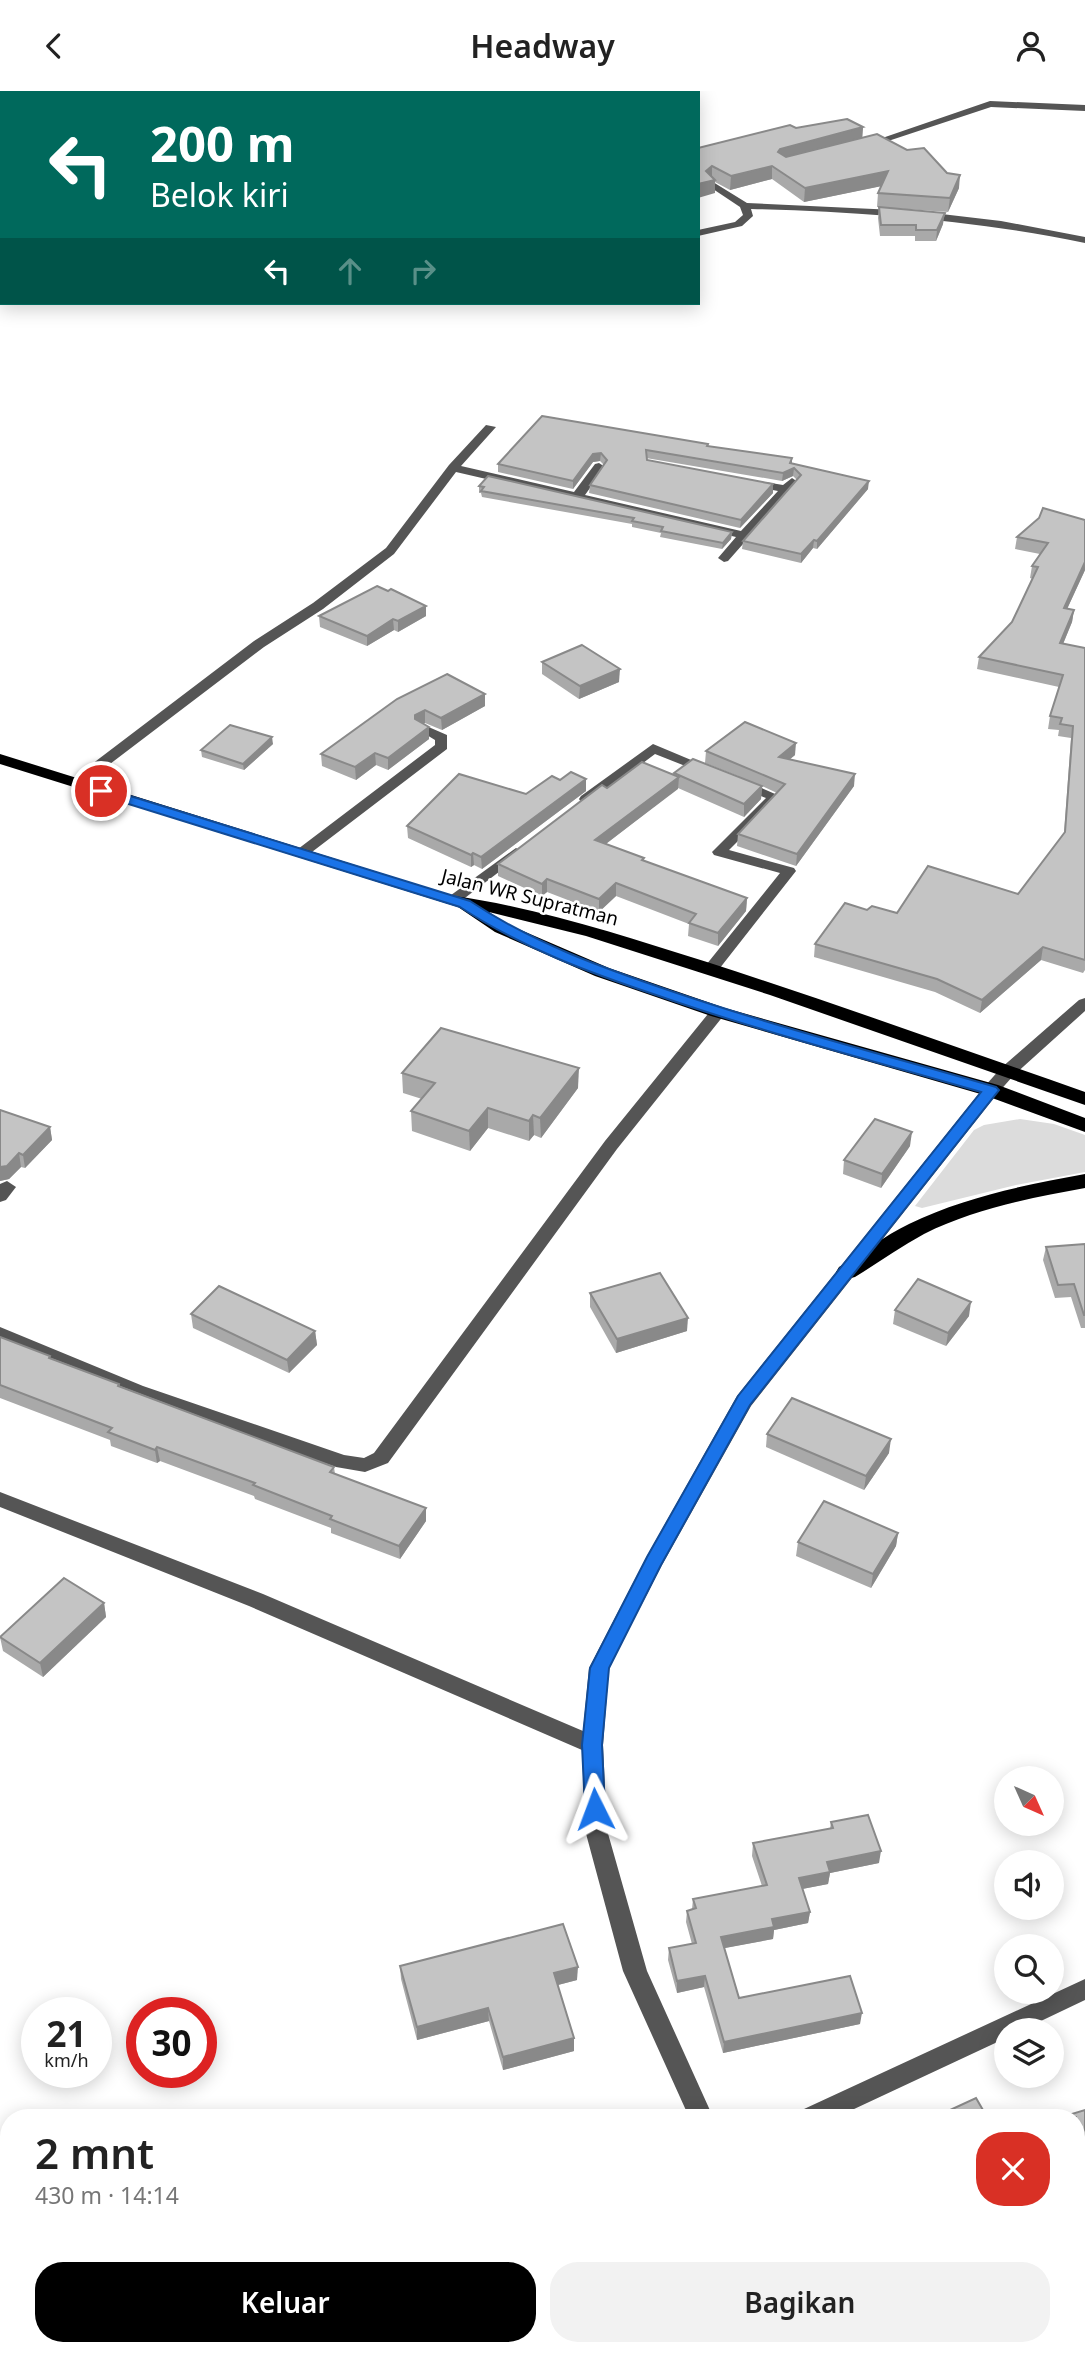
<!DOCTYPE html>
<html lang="id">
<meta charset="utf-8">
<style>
:root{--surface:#fff;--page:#f2f2f2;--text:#222;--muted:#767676;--accent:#000}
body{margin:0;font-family:"Noto Sans",sans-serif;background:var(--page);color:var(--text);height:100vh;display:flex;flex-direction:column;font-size:26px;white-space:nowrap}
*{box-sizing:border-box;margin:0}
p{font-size:23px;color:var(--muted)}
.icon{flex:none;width:38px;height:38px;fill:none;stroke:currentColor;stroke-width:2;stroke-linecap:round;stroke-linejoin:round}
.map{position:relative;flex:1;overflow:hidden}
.drawer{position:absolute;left:0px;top:2018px;width:1085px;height:247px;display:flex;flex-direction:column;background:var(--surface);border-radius:28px 28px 0 0;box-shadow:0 4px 18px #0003}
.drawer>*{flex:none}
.hud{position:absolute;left:0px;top:0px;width:700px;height:214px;box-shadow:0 4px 18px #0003;background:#00695c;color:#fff;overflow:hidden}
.needle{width:46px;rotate:135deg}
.buttons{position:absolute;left:994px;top:1675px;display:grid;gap:14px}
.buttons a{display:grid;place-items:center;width:70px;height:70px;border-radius:50%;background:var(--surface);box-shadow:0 4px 18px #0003;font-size:35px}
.speed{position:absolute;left:21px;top:1906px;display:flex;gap:14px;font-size:35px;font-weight:700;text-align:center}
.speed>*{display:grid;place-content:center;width:91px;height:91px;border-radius:50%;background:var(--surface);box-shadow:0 4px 18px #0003;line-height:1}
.speed small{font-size:18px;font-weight:400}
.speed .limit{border:10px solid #d22;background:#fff;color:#111}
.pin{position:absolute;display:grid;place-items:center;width:60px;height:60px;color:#fff;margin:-30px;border:4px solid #fff;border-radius:50%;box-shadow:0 2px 7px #0007}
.me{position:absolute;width:77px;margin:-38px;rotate:357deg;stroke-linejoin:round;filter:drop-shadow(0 0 5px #0008)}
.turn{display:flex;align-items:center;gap:24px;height:147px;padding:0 35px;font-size:32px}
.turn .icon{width:91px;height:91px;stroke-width:2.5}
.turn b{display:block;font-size:49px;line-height:60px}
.lanes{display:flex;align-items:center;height:66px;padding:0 35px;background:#0003;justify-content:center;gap:35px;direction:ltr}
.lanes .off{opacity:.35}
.round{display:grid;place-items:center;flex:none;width:74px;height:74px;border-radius:28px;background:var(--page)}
.head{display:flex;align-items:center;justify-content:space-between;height:119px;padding:0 35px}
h1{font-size:42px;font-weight:600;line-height:52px}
.primary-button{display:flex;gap:14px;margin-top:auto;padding:14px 35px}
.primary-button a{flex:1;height:80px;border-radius:28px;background:var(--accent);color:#fff;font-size:28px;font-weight:600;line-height:80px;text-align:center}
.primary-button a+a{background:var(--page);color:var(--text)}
header{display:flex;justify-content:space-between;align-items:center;height:91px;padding:0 35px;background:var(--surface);font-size:32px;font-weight:600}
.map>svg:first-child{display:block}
.green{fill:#dcdcdc}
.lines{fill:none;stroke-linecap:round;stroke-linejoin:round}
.minor{fill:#555;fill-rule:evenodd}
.highway{fill:#000;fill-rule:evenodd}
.wall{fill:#a9a9a9}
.shaded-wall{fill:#898989}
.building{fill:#c4c4c4;stroke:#898989;stroke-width:2}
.route{fill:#1a73e8;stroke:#114b97;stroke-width:2}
.labels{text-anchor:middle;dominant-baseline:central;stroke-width:5;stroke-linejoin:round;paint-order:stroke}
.street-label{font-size:19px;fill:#000;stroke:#fff}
</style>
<header><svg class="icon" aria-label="back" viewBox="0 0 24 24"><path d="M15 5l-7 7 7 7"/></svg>Headway<svg class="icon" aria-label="person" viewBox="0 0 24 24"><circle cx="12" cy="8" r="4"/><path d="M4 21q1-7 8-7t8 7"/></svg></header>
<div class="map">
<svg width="1085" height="2263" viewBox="0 0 1085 2263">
<rect width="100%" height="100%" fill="#fff"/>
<!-- green -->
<polygon class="green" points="1020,1028 1054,1033 1085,1044 1085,1081 1016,1094 922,1117 915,1115 974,1039 984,1034"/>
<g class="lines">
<!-- minor -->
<g class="minor">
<polygon points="990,10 1085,14 1085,20 991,16 867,57 859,55"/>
<path d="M713,91L747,112L916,120L1001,130L1085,146V152C974,129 864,121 751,118L753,125L742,135L698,145V139L735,131L743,124L740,116L710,96L708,94Z"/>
<polygon points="486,334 496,336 461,375 574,401 595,373 599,372 605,376 585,404 741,440 778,400 746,394 746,388 783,394 792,387 798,391 728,470 724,471 718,467 736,446 456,381 394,463 323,518 264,556 81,695 71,695 71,689 254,550 313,512 386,457 449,374"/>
<polygon points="424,634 447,644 447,658 308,764 298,764 296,761 298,758 435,654 435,649 417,638"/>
<polygon points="653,653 715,679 713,682 703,682 655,663 591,711 581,711 579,708 581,705"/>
<polygon points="741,688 782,706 729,759 794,777 796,780 716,882 710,884 702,879 780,782 714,764 712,761 766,707 736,695 734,692"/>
<polygon points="516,757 523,761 521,764 457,813 447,813 444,810 447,807"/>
<polygon points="1085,907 1085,920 1013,985 997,1003 751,1315 662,1474 609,1577 603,1654 607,1739 647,1880 713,2026 689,2026 623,1880 585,1739 582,1659 249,1515 0,1416 0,1401 263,1503 583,1640 589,1577 647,1465 737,1305 985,995 1001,977 1079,909"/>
<polygon points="718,916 724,918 726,921 724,924 617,1058 388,1372 365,1381 336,1376 129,1305 0,1250 0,1236 143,1295 344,1364 364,1367 374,1362 605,1050 712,918"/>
<polygon points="7,1090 16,1096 6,1109 0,1111 0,1093"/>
<polygon points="1085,1888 1085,1909 1022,1939 1006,1939 1006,1947 837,2026 801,2026 804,2018"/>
<polygon points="786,2256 812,2256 815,2263 789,2263"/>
</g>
<!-- highway -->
<g class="highway">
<path d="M0,663L454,805C541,817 623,845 707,871C834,912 959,957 1085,1001V1014L770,904L586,845L489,821L507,833L609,877L725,917L998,994L1085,1027V1041L984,1004L711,925L595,885L495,841L458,816L0,673Z"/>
<path d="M1085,1083V1097C1030,1107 974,1118 924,1143C900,1156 878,1172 855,1186L847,1188L839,1186L836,1181L839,1176C863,1162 884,1145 909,1133C964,1106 1025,1094 1085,1083Z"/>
</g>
</g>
<!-- wall -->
<g class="wall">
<polygon points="83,0 200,0 197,2 82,2"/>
<polygon points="241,0 306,0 304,2 250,2"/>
<polygon points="863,36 862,47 959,97 948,121 877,116 878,102 881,95 804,111 772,88 730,99 715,91 715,102 698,57 796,37"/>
<polygon points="879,116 943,133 936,150 915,150 915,145 880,145 878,127"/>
<polygon points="542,325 708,355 792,367 792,373 868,398 817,458 813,457 801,472 742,458 743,450 797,389 793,385 782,390 646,367 647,369 773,402 740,437 589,402 590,394 604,374 600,370 593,371 573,398 498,381 498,373"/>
<polygon points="479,395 732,441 731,448 722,458 660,446 661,442 632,436 632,433 482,406 481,402 479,402"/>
<polygon points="1039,427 1085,479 1067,518 1074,519 1072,531 1063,553 1085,557 1085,879 1083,882 1041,869 980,922 935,901 814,866 815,853 867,819 897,822 1018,803 1064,743 1071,647 1058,645 1059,639 1048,638 1050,625 1059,596 977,578 979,566 1012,531 1033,488 1030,487 1032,475 1040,463 1015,458 1017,446"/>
<polygon points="319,525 426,525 398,541 394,539 367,555 320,536"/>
<polygon points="542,571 619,591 579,608 542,583"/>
<polygon points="485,603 485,615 442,639 425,632 423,633 429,636 429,648 388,679 376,674 356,689 322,675 321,663 397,608"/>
<polygon points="273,653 244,679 202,666 201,659"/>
<polygon points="706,660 795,664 790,668 854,695 796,775 737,755 738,743 777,702 762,695 761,708 744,726 678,697 606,753 644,767 644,770 747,807 746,820 718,855 688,845 689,833 616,805 599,821 547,801 542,805 498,785 498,773 607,697 673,684 674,682 738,685 705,672"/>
<polygon points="586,688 586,700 482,778 474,774 471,776 408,747 407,735 526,703 560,689"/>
<polygon points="402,982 578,997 541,1047 534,1044 529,1050 488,1037 470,1060 412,1040 411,1020 422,1008 403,1002"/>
<polygon points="0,1019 50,1036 52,1049 25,1077 21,1076 9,1088 0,1090"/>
<polygon points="910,1055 881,1097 843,1083 844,1069"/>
<polygon points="1085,1153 1085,1237 1081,1237 1071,1206 1055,1207 1043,1169 1046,1156"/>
<polygon points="590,1202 687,1240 616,1262 590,1216"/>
<polygon points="895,1219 969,1225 946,1255 893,1233"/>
<polygon points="191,1223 315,1240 317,1254 289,1282 193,1237"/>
<polygon points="0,1246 51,1267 119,1293 120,1295 334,1376 335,1383 426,1430 400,1468 331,1442 331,1437 255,1408 254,1405 160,1370 157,1372 111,1355 110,1349 0,1307"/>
<polygon points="767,1343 889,1362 864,1399 766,1356"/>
<polygon points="898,1442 896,1455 871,1497 796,1465 798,1451"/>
<polygon points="104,1512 106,1526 43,1586 3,1560 0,1546"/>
<polygon points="831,1731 879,1772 830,1782 828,1793 802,1798 810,1821 808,1832 774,1839 773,1848 724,1857 739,1907 860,1933 723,1962 704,1896 677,1902 668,1869 669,1857 692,1853 686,1831 687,1820 692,1818 693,1808 762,1795 752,1765 753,1752 830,1738"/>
<polygon points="400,1875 577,1889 558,1894 574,1960 503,1979 489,1930 417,1949 401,1888"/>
<polygon points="601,2256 731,2256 734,2263 603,2263"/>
<polygon points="854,2256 1076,2256 1085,2263 857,2263"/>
</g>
<!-- shaded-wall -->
<g class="shaded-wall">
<polygon points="137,0 152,0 152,2 133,2"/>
<polygon points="185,0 200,0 197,2 185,2"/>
<polygon points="294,0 306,0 304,2 294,2"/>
<polygon points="863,36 862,50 777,75 778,61 780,58"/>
<polygon points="2,75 2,85 0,85 0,76"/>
<polygon points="712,75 712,89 715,89 715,102 698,107 698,93 706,80"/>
<polygon points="772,75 772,88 730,99 731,85"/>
<polygon points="888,80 887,94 804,111 805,97"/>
<polygon points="960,84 959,97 948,121 950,107"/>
<polygon points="945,122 943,133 936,150 937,139"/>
<polygon points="601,362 600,370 593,371 573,398 573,390 593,363"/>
<polygon points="792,367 792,375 794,377 793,385 782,390 783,382"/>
<polygon points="869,390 868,398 817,458 817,450"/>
<polygon points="773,393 773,402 740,437 741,429"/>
<polygon points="732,441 731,448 722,458 723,452"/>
<polygon points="814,449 813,457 801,472 801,463"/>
<polygon points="1085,471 1085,479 1062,529 1064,517"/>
<polygon points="426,515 426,525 398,541 398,530"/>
<polygon points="1074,519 1072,531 1058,565 1060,552"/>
<polygon points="393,528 394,539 367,555 367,545"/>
<polygon points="620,578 619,591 579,608 580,595"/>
<polygon points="485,603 485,615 442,639 441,627"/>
<polygon points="425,619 425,632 416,636 415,624"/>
<polygon points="429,636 429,648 388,679 388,667"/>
<polygon points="272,646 273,653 244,679 243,673"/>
<polygon points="796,652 795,664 778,678 779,666"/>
<polygon points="375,662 376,674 356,689 355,676"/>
<polygon points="855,683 854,695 796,775 797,763"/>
<polygon points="679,686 678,698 595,761 595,749"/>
<polygon points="586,688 586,700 482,778 481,766"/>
<polygon points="762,695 761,708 744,726 744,713"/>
<polygon points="473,762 474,774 471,776 471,764"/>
<polygon points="547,788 547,801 542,805 542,793"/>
<polygon points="616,792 616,805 599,821 599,808"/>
<polygon points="747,807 746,820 718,855 718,842"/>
<polygon points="1043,856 1041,869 980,922 982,909"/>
<polygon points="579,977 578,997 541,1047 540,1027"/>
<polygon points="488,1017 488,1037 470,1060 469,1040"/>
<polygon points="533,1024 534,1044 529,1050 529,1030"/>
<polygon points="50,1036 52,1049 25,1077 23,1064"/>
<polygon points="912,1041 910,1055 881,1097 882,1083"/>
<polygon points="19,1062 21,1076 9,1088 0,1090 0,1076"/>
<polygon points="971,1211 969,1225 946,1255 948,1242"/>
<polygon points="688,1227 687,1240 616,1262 617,1248"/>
<polygon points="315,1240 317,1254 289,1282 287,1269"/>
<polygon points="891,1348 889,1362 864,1399 866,1385"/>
<polygon points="157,1356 160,1370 157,1372 155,1359"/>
<polygon points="426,1417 426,1430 400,1468 399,1455"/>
<polygon points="898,1442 896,1455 871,1497 873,1483"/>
<polygon points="104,1512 106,1526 43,1586 40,1572"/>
<polygon points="881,1760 879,1772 830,1782 828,1793 797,1799 799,1787 827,1771"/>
<polygon points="810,1821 808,1832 774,1839 773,1848 720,1858 721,1846 772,1828"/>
<polygon points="578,1876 577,1889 554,1895 554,1882"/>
<polygon points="705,1885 704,1896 677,1902 677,1890"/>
<polygon points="488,1917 489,1930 417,1949 417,1936"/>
<polygon points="862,1922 860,1933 723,1962 724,1951"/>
<polygon points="574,1947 574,1960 503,1979 503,1966"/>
<polygon points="1085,2123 1085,2133 1076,2136 1076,2125"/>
<polygon points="938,2256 946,2256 944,2263 923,2263"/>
</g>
<!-- building -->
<g class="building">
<polygon points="0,0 67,0 70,2 3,2 3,0"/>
<polygon points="83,0 137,0 133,2 82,2"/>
<rect x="0" y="10" width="2" height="11"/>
<polygon points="847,28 863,36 780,58 778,61 786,66 877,43 907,59 924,57 947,82 960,84 950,107 878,102 888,80 805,97 772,75 731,85 712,75 706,80 715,89 698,93 698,57 790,34 796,37"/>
<polygon points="0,31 2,31 2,75 0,76"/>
<polygon points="879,116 945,122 937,139 916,139 916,134 881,134"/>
<polygon points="542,325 708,353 707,355 792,367 790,372 869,390 817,450 814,449 801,463 743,450 801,384 794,377 783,382 646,359 647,369 773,393 741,429 590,394 607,369 601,362 593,363 573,390 498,373"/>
<polygon points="488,385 732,441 723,452 661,440 663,436 632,430 634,427 481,400 484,396 479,395"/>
<polygon points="1043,417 1085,429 1085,471 1064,517 1074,519 1060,552 1085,557 1085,869 1043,856 982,909 937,888 815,853 845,812 867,819 872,815 897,822 928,775 1018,803 1065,741 1073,635 1060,633 1062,627 1050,625 1063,584 979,566 1012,531 1038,476 1032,475 1048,452 1017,446 1039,427"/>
<polygon points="377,495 388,500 391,498 426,515 398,530 393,528 367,545 319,525"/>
<polygon points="582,554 620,578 580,595 542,571"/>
<polygon points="447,583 485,603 441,627 425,619 415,624 415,628 429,636 388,667 375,662 355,676 321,663 397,608"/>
<polygon points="745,631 796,652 779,666 855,683 797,763 738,743 785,693 706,660"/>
<polygon points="230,634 272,646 243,673 201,659"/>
<polygon points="693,668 762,695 744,713 674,682"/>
<polygon points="642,671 679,686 595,749 644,767 642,769 747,807 718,842 689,832 696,823 616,792 599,808 547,788 542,793 498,773 602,694 607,697"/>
<polygon points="571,681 586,688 481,766 473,762 471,764 407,735 459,683 526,703 552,685 560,689"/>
<polygon points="441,937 579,977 540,1027 533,1024 529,1030 488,1017 469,1040 411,1020 435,992 402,982"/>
<polygon points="0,1019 50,1036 23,1064 19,1062 7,1075 0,1076"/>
<polygon points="875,1028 912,1041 882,1083 844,1069"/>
<polygon points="1085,1153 1085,1224 1084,1224 1074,1193 1058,1194 1046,1156"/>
<polygon points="660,1182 688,1227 617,1248 590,1202"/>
<polygon points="918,1188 971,1211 948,1242 895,1219"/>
<polygon points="219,1195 315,1240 287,1269 191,1223"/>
<polygon points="0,1246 50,1265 49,1267 119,1293 118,1295 334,1376 330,1381 426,1417 399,1455 330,1428 332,1425 253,1394 255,1392 157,1356 155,1359 108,1341 112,1337 0,1294"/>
<polygon points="792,1307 891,1348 866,1385 767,1343"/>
<polygon points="824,1410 898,1442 873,1483 798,1451"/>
<polygon points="64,1487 104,1512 40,1572 0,1546"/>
<polygon points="868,1724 881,1760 827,1771 830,1781 799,1787 810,1821 772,1828 774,1836 721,1846 739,1907 850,1885 862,1922 724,1951 705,1885 677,1890 669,1857 696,1852 687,1820 696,1817 693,1808 767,1794 753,1752 833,1737 831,1731"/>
<polygon points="563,1833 578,1876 554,1882 574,1947 503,1966 488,1917 417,1936 400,1875"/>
<polygon points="976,2007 987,2026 935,2026"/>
<polygon points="1085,2019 1085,2123 1076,2125 1076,2026 1062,2026"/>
<polygon points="1076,2234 1078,2234 1085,2248 1085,2263 952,2263 948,2256 1076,2256"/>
<polygon points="607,2256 731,2256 734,2263 610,2263"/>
<polygon points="862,2256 938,2256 923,2263 866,2263"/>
</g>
<!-- route -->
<path class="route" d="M101,696L470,810C533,852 603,877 674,901C780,937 889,965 996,996L999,999L750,1314L661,1474L609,1577L602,1654L605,1718L602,1724L595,1726L588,1724L585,1718L582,1654L590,1577L647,1466L738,1305L981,1001C874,970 765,942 659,905C590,882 522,857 460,816L96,703L94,700Z"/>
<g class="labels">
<!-- street labels -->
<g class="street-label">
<text transform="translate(530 806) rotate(14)">Jalan WR Supratman</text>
</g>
</g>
</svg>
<div class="buttons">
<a><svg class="needle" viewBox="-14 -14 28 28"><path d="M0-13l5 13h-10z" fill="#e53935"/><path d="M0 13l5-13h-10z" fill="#767676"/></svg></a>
<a><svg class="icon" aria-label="sound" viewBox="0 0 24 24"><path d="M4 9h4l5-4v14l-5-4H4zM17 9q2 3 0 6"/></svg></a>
<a><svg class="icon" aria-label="search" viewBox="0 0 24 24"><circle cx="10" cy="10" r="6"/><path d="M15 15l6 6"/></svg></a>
<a><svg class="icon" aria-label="layers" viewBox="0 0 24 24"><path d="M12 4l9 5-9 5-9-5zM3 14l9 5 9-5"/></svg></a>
</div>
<div class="speed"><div>21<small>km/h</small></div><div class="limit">30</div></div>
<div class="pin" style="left:101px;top:700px;background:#d93025"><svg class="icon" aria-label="arrive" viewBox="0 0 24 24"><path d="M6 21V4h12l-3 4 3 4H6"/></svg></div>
<svg class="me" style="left:595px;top:1718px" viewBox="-20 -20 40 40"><path d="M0-17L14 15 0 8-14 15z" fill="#1a73e8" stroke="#fff" stroke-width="4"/></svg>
<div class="hud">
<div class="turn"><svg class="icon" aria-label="left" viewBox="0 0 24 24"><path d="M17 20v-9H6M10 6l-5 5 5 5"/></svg><div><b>200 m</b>Belok kiri</div></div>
<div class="lanes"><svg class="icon" aria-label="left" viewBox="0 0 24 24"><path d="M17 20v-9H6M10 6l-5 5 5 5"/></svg><svg class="icon off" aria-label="ahead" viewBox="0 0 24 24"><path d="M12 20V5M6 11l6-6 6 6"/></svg><svg class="icon off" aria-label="right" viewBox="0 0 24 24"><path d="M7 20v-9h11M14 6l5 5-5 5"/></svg></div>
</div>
<section class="drawer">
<div class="head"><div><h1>2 mnt</h1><p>430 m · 14:14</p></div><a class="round" style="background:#d93025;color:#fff"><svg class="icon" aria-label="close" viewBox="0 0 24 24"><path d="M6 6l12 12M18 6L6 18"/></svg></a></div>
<div class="primary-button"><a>Keluar</a><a>Bagikan</a></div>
</section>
</div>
